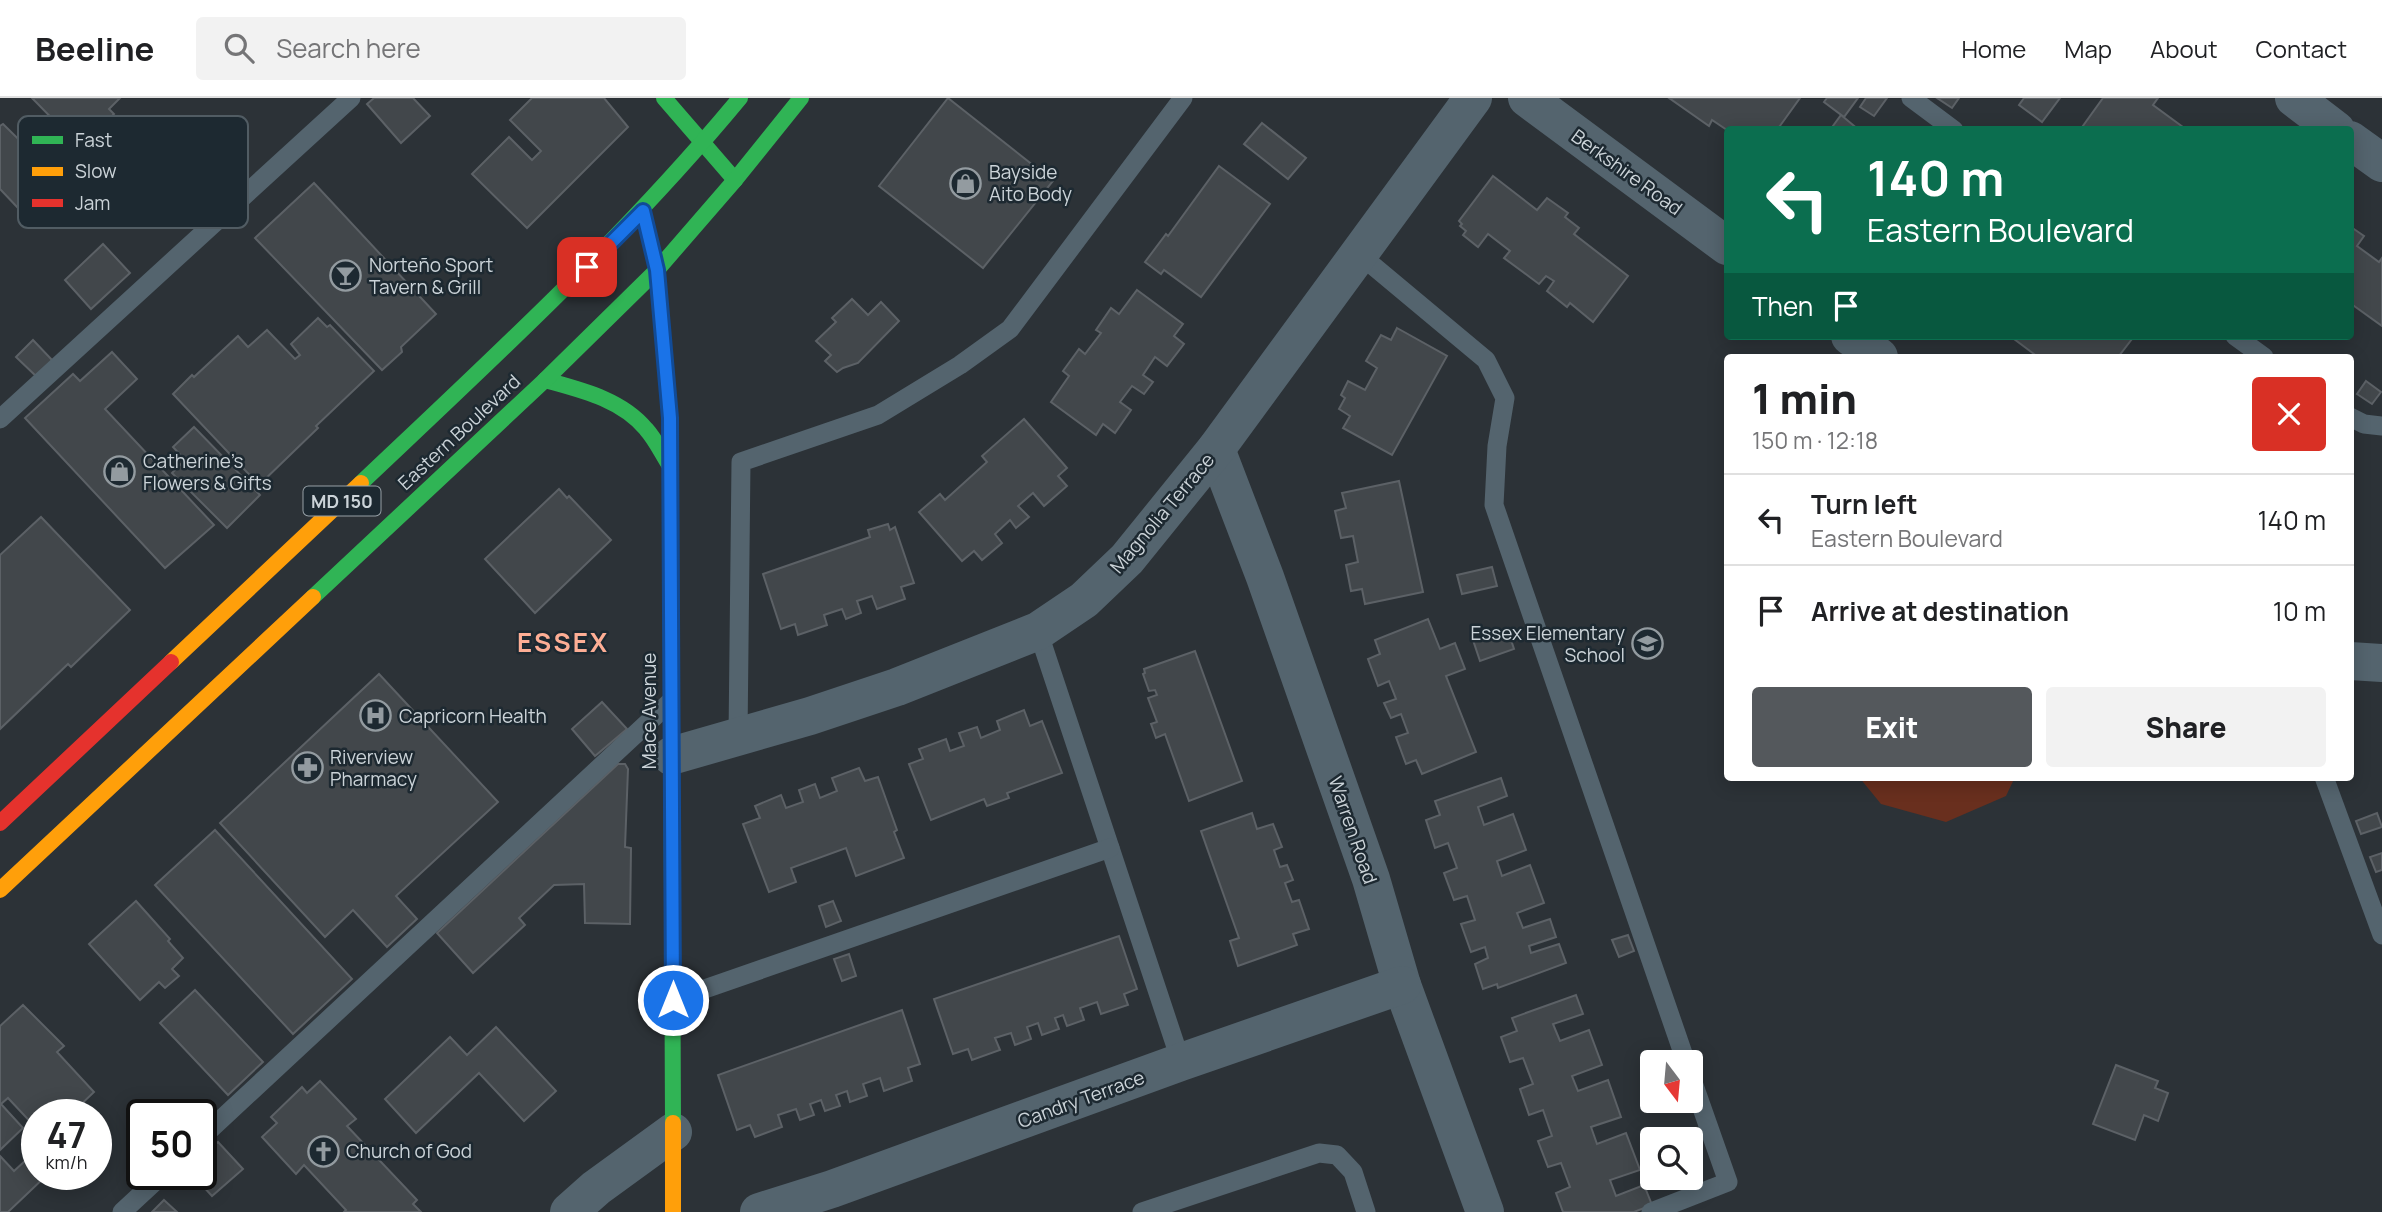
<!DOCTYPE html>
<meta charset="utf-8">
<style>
:root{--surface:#fff;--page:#f2f2f2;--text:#202124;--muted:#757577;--line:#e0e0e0;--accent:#54585c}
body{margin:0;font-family:Manrope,sans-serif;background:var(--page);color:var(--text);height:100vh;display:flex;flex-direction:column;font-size:26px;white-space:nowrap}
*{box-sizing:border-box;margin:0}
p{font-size:23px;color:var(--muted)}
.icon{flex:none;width:38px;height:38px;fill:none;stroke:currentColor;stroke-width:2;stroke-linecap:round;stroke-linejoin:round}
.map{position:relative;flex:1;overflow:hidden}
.details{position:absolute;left:1724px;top:256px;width:630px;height:427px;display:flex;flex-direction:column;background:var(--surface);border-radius:7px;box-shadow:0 4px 18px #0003}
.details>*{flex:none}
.top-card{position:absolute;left:1724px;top:28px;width:630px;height:214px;border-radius:7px;box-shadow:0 4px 18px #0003;background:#0b6e4f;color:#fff;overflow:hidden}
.needle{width:46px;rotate:164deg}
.fabs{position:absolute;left:1640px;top:952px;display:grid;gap:14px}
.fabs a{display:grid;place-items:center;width:63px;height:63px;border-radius:7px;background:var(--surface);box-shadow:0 4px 18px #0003;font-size:35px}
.speed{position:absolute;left:21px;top:1001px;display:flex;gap:14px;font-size:35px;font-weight:700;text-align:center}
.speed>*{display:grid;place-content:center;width:91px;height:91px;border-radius:50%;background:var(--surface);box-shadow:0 4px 18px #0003;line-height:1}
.speed small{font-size:18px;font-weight:400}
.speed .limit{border:4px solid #111;border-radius:10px;background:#fff;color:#111}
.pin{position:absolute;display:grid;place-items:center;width:60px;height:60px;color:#fff;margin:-30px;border-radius:14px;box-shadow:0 4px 10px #0006}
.me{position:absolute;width:77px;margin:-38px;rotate:0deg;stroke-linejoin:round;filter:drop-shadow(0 0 5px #0008)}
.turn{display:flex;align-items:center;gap:24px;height:147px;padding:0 28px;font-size:32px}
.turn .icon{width:91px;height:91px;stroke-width:2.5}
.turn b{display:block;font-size:49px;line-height:60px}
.then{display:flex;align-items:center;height:66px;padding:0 28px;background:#0003;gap:14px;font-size:26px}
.round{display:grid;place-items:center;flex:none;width:74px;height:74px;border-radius:7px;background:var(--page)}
.headline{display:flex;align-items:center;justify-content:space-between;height:119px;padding:0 28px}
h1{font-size:42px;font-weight:800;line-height:52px}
.primary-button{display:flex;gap:14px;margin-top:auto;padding:14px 28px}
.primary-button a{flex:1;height:80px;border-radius:7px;background:var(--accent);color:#fff;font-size:28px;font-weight:800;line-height:80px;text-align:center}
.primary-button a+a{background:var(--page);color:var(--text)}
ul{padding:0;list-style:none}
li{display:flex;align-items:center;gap:21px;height:91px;padding:0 28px;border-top:2px solid var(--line)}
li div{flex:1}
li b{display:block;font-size:26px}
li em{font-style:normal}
header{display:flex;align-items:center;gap:42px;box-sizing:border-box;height:98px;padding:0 35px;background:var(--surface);border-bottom:2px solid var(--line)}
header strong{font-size:33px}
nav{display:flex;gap:38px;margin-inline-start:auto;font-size:24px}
.search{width:490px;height:63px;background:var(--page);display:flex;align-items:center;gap:18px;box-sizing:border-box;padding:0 24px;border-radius:7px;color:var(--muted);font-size:26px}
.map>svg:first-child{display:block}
.garden{fill:#692f1e}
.building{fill:#42474b;stroke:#5c6166;stroke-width:2}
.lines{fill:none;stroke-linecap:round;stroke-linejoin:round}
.lane{stroke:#54646e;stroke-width:19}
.street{stroke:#54646e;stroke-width:38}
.fast{stroke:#30b455;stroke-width:16}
.slow{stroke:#ff9f0a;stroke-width:16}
.jam{stroke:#e5322d;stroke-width:16}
.route-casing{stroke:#114b97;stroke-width:18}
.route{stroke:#1a73e8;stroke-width:12}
.labels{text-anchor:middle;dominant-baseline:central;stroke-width:5;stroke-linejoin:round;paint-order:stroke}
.shield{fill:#1d2931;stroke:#97a0a6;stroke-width:2}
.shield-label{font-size:18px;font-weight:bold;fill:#cbd3d8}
.poi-label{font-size:19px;fill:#cbd3d8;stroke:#1d2931;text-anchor:start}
.street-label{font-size:19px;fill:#cbd3d8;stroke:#1d2931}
.district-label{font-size:26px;font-weight:bold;letter-spacing:2px;fill:#fdae95;stroke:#1d2931}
.key{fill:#1d2931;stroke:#515c63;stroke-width:2}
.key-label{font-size:19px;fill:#cbd3d8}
</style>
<header>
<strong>Beeline</strong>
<div class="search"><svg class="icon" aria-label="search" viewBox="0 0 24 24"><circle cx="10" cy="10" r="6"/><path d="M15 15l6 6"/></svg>Search here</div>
<nav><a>Home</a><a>Map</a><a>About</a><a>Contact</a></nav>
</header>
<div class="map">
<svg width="2382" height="1114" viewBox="0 0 2382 1114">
<rect width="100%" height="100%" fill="#2c3237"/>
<!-- garden -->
<polygon class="garden" points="1859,679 2015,679 2006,698 1946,724 1881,706"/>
<!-- building -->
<g class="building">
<polygon points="32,0 120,0 109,11 114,16 80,49"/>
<polygon points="374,0 413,0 430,18 401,45 367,6"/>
<polygon points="532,0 604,0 628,29 527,130 472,76 509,39 532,62 541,53 510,22"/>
<polygon points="948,0 1053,83 983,170 879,88"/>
<polygon points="1669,0 1800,0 1777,32 1727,32 1712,22 1709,28"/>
<polygon points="1827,0 1858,0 1844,19 1824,4"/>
<polygon points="1866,0 1887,0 1874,18 1860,9"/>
<polygon points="1937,0 1959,0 1952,10"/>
<polygon points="2024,0 2060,0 2042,24 2019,7"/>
<polygon points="2103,0 2158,0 2153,7 2187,32 2080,32"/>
<polygon points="1841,17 1859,32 1830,32"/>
<polygon points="1262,25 1306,60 1288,81 1244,46"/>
<polygon points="3,26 53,75 46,83 58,95 36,117 24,104 18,110 0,91 0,28"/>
<polygon points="1219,68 1270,106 1201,199 1164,172 1161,176 1145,164 1166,136 1168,138"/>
<polygon points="1493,78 1537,112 1547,100 1568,115 1565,119 1579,130 1574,136 1628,178 1593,224 1570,205 1567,209 1547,193 1554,183 1546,178 1539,186 1504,160 1510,153 1488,136 1478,149 1463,137 1466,133 1460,128 1462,126 1459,123"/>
<polygon points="314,85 436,216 401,249 402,254 382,272 255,140"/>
<polygon points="2351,129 2364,138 2357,148 2379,164 2382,160 2382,228 2350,205"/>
<polygon points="103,146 130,175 91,211 65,182"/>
<polygon points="1137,192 1183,226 1174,238 1184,246 1167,268 1155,259 1143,277 1153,284 1144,296 1132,288 1120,304 1131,312 1115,335 1103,326 1096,337 1051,304 1069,278 1063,273 1079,251 1085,256 1101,235 1096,232 1111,210 1119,216"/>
<polygon points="852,201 868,217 881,204 899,223 858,265 843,270 837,274 825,263 831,257 816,243 836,224 832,220"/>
<polygon points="318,220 327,229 330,227 374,273 316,328 318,330 259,387 173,296 192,277 194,279 238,238 248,249 267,232 295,261 300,257 291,246"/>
<polygon points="1397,230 1447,258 1392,357 1343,330 1350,318 1339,311 1345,300 1341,297 1348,283 1365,292 1377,270 1366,263 1381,237 1391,242"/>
<polygon points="2010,238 2128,238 2132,241 2119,258 2121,259 2038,259"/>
<polygon points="33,242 53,263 37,279 16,259"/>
<polygon points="112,254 137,281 105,311 214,427 165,470 25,320 73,276 80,283"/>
<polygon points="2366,283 2381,294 2372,306 2357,296"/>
<polygon points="1024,321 1067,370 1058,378 1067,388 1044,408 1033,395 1018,408 1029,419 1016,430 1010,422 995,436 1002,445 982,462 974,453 962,463 919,414 940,396 945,402 987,364 982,358"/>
<polygon points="194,329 260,397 227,430 172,375 185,362 173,349"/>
<polygon points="1399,383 1423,494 1365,506 1362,491 1351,493 1346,467 1358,464 1353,438 1341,440 1335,413 1346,410 1342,395"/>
<polygon points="559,391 567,400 569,398 611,442 535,515 485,461"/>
<polygon points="41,419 130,512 71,569 68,566 0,631 0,457"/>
<polygon points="888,426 890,432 895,429 914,485 901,489 905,501 877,511 872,498 857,503 861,515 846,521 842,511 824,517 827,527 798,537 795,526 781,531 763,476 870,439 868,432"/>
<polygon points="1492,469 1497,488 1462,496 1457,477"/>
<polygon points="1428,521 1440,551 1455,545 1465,571 1446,578 1476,654 1422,676 1416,662 1406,666 1396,639 1408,635 1401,616 1391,620 1384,605 1396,601 1389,583 1378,588 1368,561 1380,556 1375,542"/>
<polygon points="1507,530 1514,551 1480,563 1473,542"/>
<polygon points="1195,553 1242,683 1189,703 1165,636 1156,640 1151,626 1157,624 1148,600 1157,597 1155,592 1149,593 1143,576 1145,575 1144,571"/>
<polygon points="379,576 498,704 396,798 417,821 387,849 353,812 325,839 220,725"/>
<polygon points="602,604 627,631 595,658 572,631"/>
<polygon points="1024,612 1030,628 1042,623 1062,675 1007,695 1009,700 987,708 984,701 931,722 909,666 923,661 919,651 946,641 950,653 964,648 959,635 977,629 981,640 1000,632 997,623"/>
<polygon points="618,666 625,666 628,671 625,749 631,750 630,826 585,825 584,786 554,787 519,820 525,827 473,875 437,835"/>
<polygon points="859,670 865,683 878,679 897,732 894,734 904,760 856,778 846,750 791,770 796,784 769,794 743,726 760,720 755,708 781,697 786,710 803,704 799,692 815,686 820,700 837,693 832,680"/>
<polygon points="1501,680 1507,698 1478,709 1484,727 1513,716 1526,752 1497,763 1502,778 1530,767 1544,805 1517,815 1523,830 1550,821 1556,839 1529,848 1531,855 1559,846 1566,865 1498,890 1497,886 1483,891 1475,866 1488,860 1485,849 1471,854 1461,826 1475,822 1467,798 1454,802 1444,775 1457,770 1448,745 1435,750 1426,722 1440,717 1435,703"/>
<polygon points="1252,715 1257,731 1273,726 1282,749 1274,752 1280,769 1287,767 1293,782 1285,785 1292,804 1299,802 1309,831 1293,836 1297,847 1238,868 1230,843 1239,840 1201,733"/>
<polygon points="2377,715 2382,729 2361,736 2356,723"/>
<polygon points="215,732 352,881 293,936 155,787"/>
<polygon points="2382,755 2382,772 2376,774 2370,759"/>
<polygon points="136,803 170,841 168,843 183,860 172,871 179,878 165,890 159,884 140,902 89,846"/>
<polygon points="833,803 841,823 826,829 819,808"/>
<polygon points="1628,837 1634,853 1619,859 1612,842"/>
<polygon points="1119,838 1137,891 1124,896 1128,907 1101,916 1097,904 1080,910 1084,922 1067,928 1063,917 1055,920 1059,931 1042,937 1038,925 1027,929 1031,941 1015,947 1011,935 995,940 1000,952 972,962 968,951 953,956 934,901"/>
<polygon points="849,856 856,878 842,883 834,861"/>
<polygon points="195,892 263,964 228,997 160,925"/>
<polygon points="1576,897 1583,916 1553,926 1560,943 1589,932 1602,967 1572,978 1578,993 1608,982 1621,1019 1591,1029 1597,1046 1626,1035 1640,1072 1610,1082 1616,1098 1644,1087 1652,1107 1634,1114 1563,1114 1556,1095 1570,1089 1561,1065 1548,1069 1538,1043 1552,1038 1543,1012 1529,1017 1520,991 1533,986 1523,960 1510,964 1501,939 1517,933 1512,920"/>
<polygon points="23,907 64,948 57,954 94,994 70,1017 37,1017 37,1031 8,1000 1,1006 23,1030 0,1052 0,928"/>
<polygon points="902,912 920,966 908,970 912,983 884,993 880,980 863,986 867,998 850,1004 847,993 836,997 840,1008 825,1013 821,1002 810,1006 814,1017 800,1022 796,1011 778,1017 782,1029 755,1039 750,1027 737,1032 718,977"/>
<polygon points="496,929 556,993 524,1023 479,975 416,1035 385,1001 450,939 467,957"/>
<polygon points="2116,967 2158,983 2155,990 2168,995 2158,1023 2144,1017 2135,1042 2093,1026"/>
<polygon points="320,983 356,1021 347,1028 417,1102 413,1106 421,1114 344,1114 346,1112 304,1067 296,1076 262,1039 277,1025 271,1019 302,989 307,995"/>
<polygon points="218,1044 243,1071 212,1098 192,1076 201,1076 201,1059"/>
<polygon points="0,1058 14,1073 26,1062 32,1069 37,1065 37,1076 48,1076 8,1114 0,1114"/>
<polygon points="164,1102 177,1114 152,1114"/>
</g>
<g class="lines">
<!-- lane -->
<g class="lane">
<polyline points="1911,0 1954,32"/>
<polyline points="1359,156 1486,262 1505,300 1497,348 1494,407 1686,964"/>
<polyline points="2235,238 2264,259"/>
<polyline points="2350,319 2364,326 2382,328"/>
<polyline points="0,321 351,0"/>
<polyline points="1038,533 1181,964"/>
<polyline points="738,639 741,364 878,317 960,267 1010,231 1183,0"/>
<polyline points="2324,679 2382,837"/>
<polyline points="673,902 1110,750"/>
<polyline points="201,1040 669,605"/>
<polyline points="122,1114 163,1076"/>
<polyline points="1142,1114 1319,1055 1337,1057 1353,1074 1366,1114"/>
<polyline points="1651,1114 1728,1084 1690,976"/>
</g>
<!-- street -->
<g class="street">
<polyline points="1527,0 1727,148"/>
<polyline points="2294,0 2336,32"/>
<polyline points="2350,42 2382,65"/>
<polyline points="1850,238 1879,259"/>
<polyline points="1216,351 1265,479 1371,781 1402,887 1485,1114"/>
<polyline points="2350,563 2382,565"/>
<polyline points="671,658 810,618 897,589 1038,533 1084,502 1127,461 1216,351 1473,0"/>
<polyline points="569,1114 596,1090 673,1034"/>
<polyline points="759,1114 832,1091 1181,964 1402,887"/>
</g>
<!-- fast -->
<g class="fast">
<polyline points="664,0 735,82"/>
<polyline points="643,113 657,172 670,320 673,1025"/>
<path d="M545,282C581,292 621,301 646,331C656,342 662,356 670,368"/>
<path d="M361,385C492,261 625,139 740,0"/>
<polyline points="313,499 545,282 657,172 735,82 801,0"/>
</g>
<!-- slow -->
<g class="slow">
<polyline points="171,564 361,385"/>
<polyline points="0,792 313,499"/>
<polyline points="673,1025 673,1114"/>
</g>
<!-- jam -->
<polyline class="jam" points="0,725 171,564"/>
</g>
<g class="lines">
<defs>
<polyline id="route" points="587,169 643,113 657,172 670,320 673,902"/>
</defs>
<!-- route casing -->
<use href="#route" class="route-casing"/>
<!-- route -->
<use href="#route" class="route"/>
</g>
<!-- icons -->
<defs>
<symbol id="shop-ring" viewBox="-11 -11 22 22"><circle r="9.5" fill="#1d2931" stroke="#939ba0" stroke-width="1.5"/><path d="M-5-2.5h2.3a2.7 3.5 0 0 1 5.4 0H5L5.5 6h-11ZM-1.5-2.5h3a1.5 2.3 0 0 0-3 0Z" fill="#939ba0"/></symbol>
<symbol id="bar-ring" viewBox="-11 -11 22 22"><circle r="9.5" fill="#1d2931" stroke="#939ba0" stroke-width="1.5"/><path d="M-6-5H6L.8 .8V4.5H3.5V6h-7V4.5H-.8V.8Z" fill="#939ba0"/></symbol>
<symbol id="school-ring" viewBox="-11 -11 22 22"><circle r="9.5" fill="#1d2931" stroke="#939ba0" stroke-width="1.5"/><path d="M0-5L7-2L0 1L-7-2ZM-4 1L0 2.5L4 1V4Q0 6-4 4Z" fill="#939ba0"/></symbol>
<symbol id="hospital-ring" viewBox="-11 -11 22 22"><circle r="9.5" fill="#1d2931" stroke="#939ba0" stroke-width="1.5"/><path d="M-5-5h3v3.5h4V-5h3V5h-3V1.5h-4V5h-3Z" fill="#939ba0"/></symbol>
<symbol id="pharmacy-ring" viewBox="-11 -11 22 22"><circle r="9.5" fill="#1d2931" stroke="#939ba0" stroke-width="1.5"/><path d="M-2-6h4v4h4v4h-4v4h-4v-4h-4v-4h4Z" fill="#939ba0"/></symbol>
<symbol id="church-ring" viewBox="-11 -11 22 22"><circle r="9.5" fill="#1d2931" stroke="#939ba0" stroke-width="1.5"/><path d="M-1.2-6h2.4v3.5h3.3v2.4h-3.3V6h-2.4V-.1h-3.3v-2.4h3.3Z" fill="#939ba0"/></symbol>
</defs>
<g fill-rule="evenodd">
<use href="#shop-ring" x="948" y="68" width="35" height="35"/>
<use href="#bar-ring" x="328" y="160" width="35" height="35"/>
<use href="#shop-ring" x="102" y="356" width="35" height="35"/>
<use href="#school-ring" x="1630" y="528" width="35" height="35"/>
<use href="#hospital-ring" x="358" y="600" width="35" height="35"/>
<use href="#pharmacy-ring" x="290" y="652" width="35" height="35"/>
<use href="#church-ring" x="306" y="1036" width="35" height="35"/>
</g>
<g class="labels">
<!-- shield labels -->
<rect class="shield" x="303.5" y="388.5" width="77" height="29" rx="5"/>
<g class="shield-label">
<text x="342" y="403">MD 150</text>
</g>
<!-- poi labels -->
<g class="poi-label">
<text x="989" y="74">Bayside<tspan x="989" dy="22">Aito Body</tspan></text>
<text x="369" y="167">Norteño Sport<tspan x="369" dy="22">Tavern &amp; Grill</tspan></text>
<text x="143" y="363">Catherine’s<tspan x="143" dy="22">Flowers &amp; Gifts</tspan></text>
<text x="1625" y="535" text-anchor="end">Essex Elementary<tspan x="1625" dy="22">School</tspan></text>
<text x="399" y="618">Capricorn Health</text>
<text x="330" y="659">Riverview<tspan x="330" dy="22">Pharmacy</tspan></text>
<text x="346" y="1053">Church of God</text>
</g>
<!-- street labels -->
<g class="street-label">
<text transform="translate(1627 74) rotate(36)">Berkshire Road</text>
<text transform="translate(459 334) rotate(-43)">Eastern Boulevard</text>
<text transform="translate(1162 415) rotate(-50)">Magnolia Terrace</text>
<text transform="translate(649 613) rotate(-90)">Mace Avenue</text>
<text transform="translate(1353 732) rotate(71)">Warren Road</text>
<text transform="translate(1081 1001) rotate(-20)">Candry Terrace</text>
</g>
<!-- district labels -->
<g class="district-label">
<text x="563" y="544">ESSEX</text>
</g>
</g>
<!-- legend -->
<rect x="18" y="18" width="230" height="112" rx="10" class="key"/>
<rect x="32" y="38" width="31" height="8" fill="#30b455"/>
<rect x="32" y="69" width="31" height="9" fill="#ff9f0a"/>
<rect x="32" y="101" width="31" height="8" fill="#e5322d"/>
<g class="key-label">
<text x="75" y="49">Fast</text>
<text x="75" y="80">Slow</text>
<text x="75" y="112">Jam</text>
</g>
</svg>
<div class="fabs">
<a><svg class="needle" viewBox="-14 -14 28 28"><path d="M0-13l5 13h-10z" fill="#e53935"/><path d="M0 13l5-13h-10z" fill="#757577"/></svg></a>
<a><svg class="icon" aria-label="search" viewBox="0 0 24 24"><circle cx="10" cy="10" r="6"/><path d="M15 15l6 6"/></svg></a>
</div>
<div class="speed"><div>47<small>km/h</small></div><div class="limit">50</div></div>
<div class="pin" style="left:587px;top:169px;background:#d93025"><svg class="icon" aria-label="arrive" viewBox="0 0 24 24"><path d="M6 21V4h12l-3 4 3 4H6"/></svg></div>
<svg class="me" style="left:673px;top:902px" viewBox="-20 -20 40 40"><circle r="17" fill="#1a73e8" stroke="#fff" stroke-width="3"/><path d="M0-11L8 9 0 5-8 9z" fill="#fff"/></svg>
<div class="top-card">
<div class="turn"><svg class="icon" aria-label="left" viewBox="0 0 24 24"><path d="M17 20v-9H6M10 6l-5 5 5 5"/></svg><div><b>140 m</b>Eastern Boulevard</div></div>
<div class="then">Then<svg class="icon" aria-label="arrive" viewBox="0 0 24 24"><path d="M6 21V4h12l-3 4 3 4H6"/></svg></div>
</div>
<section class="details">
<div class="headline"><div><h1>1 min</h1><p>150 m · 12:18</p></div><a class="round" style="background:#d93025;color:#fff"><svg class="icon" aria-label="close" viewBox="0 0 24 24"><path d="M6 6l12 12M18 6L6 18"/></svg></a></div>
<ul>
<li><svg class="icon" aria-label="left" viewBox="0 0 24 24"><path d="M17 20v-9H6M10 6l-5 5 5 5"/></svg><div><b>Turn left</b><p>Eastern Boulevard</p></div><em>140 m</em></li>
<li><svg class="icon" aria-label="arrive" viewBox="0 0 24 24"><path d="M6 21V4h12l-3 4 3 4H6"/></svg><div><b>Arrive at destination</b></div><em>10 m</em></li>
</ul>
<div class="primary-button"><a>Exit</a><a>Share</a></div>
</section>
</div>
